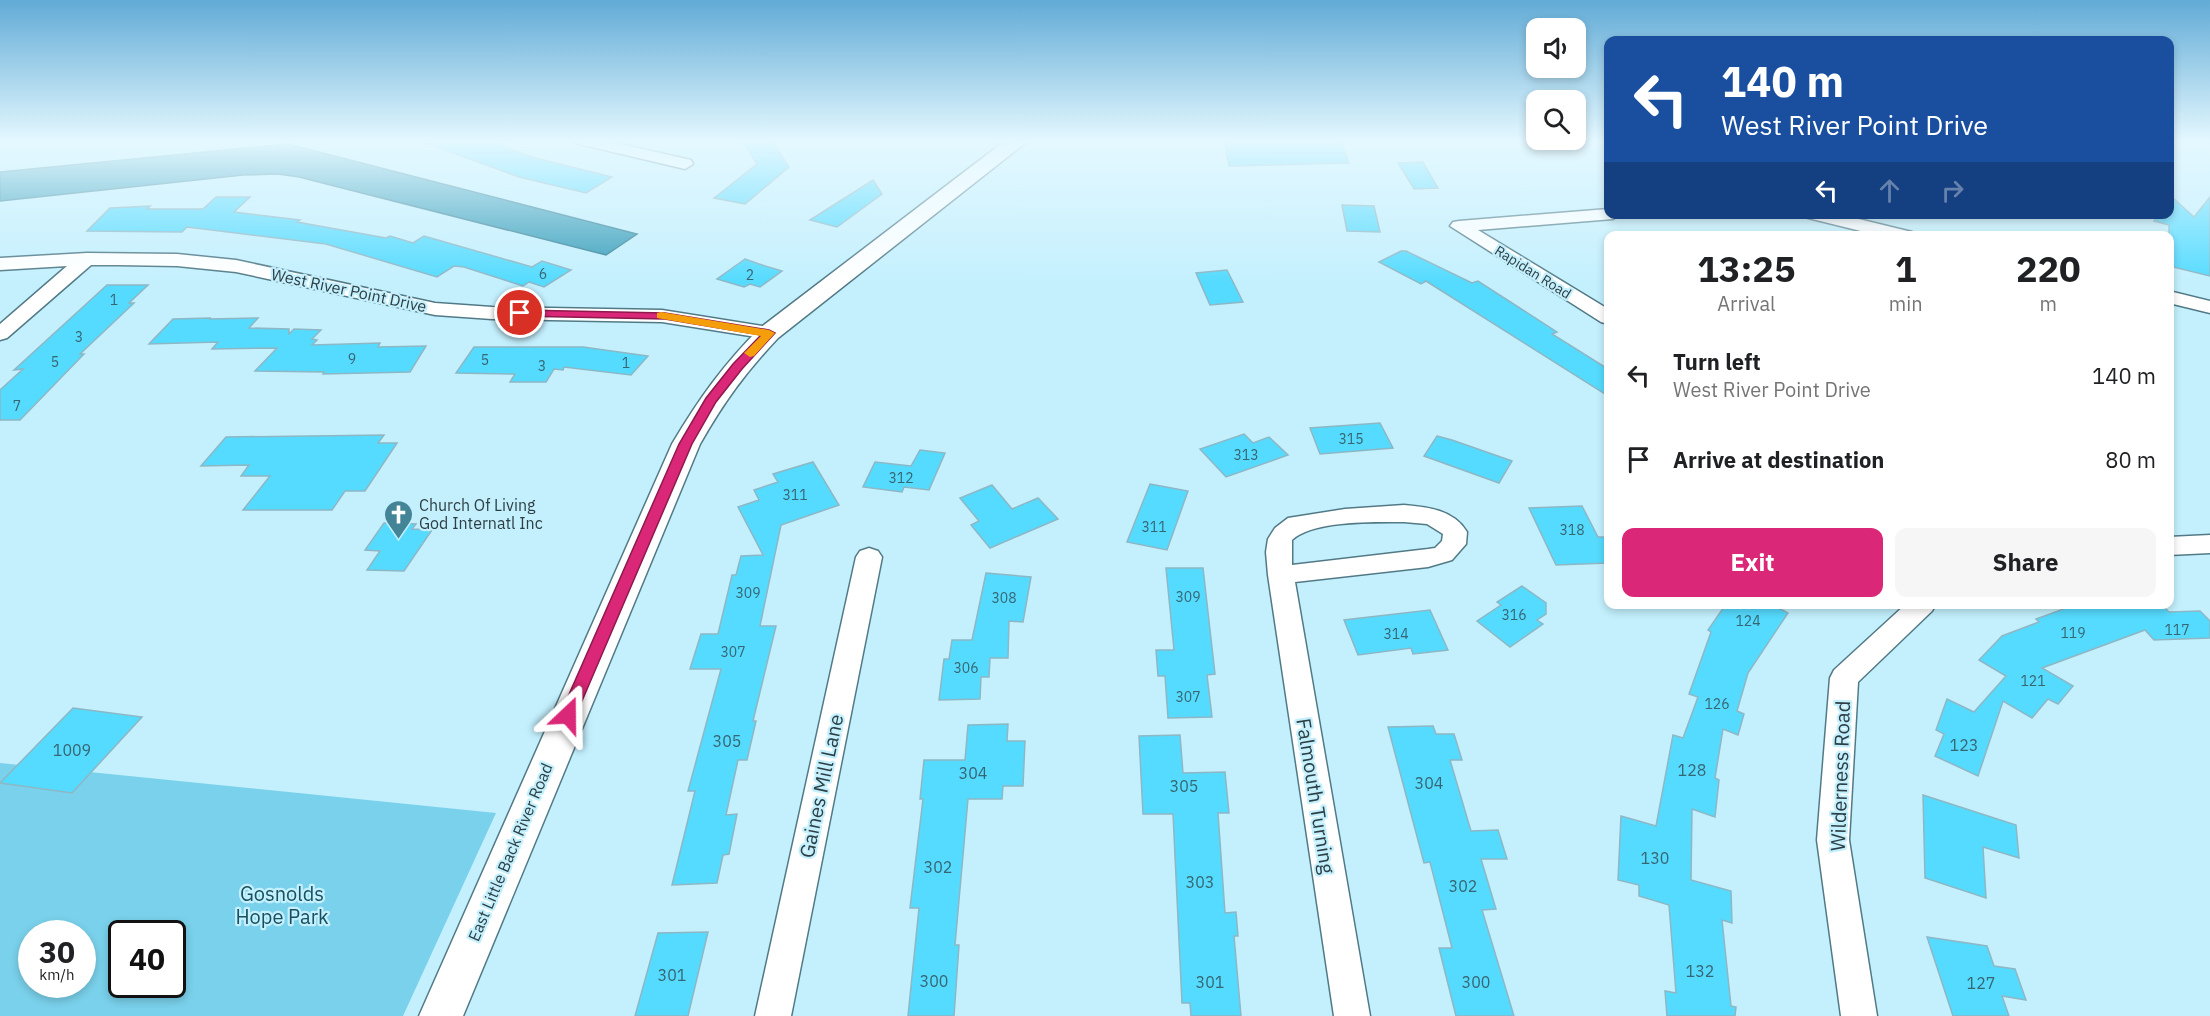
<!DOCTYPE html>
<style>
:root{--surface:#fff;--page:#f6f6f6;--text:#202124;--muted:#757577;--accent:#db2777}
body{margin:0;font-family:"IBM Plex Sans",sans-serif;background:var(--page);color:var(--text);height:100vh;display:flex;flex-direction:column;font-size:22px;white-space:nowrap}
*{box-sizing:border-box;margin:0}
p{font-size:20px;color:var(--muted)}
.icon{flex:none;width:33px;height:33px;fill:none;stroke:currentColor;stroke-width:2;stroke-linecap:round;stroke-linejoin:round}
.map{position:relative;flex:1;overflow:hidden}
.side{position:absolute;left:1604px;top:231px;width:570px;height:378px;display:flex;flex-direction:column;background:var(--surface);border-radius:12px;box-shadow:0 3px 9px #0003}
.side>*{flex:none}
.banner{position:absolute;left:1604px;top:36px;width:570px;height:183px;border-radius:12px;box-shadow:0 3px 9px #0003;background:#1a4fa0;color:#fff;overflow:hidden}
.tools{position:absolute;left:1526px;top:18px;display:grid;gap:12px}
.tools a{display:grid;place-items:center;width:60px;height:60px;border-radius:12px;background:var(--surface);box-shadow:0 3px 9px #0003;font-size:30px}
.speed{position:absolute;left:18px;top:920px;display:flex;gap:12px;font-size:30px;font-weight:700;text-align:center}
.speed>*{display:grid;place-content:center;width:78px;height:78px;border-radius:50%;background:var(--surface);box-shadow:0 3px 9px #0003;line-height:1}
.speed small{font-size:15px;font-weight:400}
.speed .limit{border:3px solid #111;border-radius:9px;background:#fff;color:#111}
.pin{position:absolute;display:grid;place-items:center;width:51px;height:51px;color:#fff;margin:-26px;border:3px solid #fff;border-radius:50%;box-shadow:0 2px 6px #0007}
.me{position:absolute;width:66px;margin:-33px;rotate:23deg;stroke-linejoin:round;filter:drop-shadow(0 0 4px #0008)}
.turn{display:flex;align-items:center;gap:21px;height:126px;padding:0 18px;font-size:27px}
.turn .icon{width:78px;height:78px;stroke-width:2.5}
.turn b{display:block;font-size:42px;line-height:51px}
.lanes{display:flex;align-items:center;height:57px;padding:0 18px;background:#0003;justify-content:center;gap:30px;direction:ltr}
.lanes .off{opacity:.35}
.eta{display:flex;justify-content:space-evenly;align-items:center;height:102px;text-align:center}
.eta b{font-size:36px;font-weight:800;line-height:42px}
.action{display:flex;gap:12px;margin-top:auto;padding:12px 18px}
.action a{flex:1;height:69px;border-radius:12px;background:var(--accent);color:#fff;font-size:24px;font-weight:800;line-height:69px;text-align:center}
.action a+a{background:var(--page);color:var(--text)}
ul{padding:0;list-style:none}
li{display:flex;align-items:center;gap:18px;height:84px;padding:0 18px}
li div{flex:1}
li b{display:block;font-size:22px}
li em{font-style:normal}
.map>svg:first-child{display:block}
.green{fill:#7ad1eb;fill-rule:evenodd}
.water{fill:#389eba;stroke:#358297;stroke-width:1.5}
.building{fill:#55dbff;stroke:#8db7c4;stroke-width:1.5}
.lines{fill:none;stroke-linecap:round;stroke-linejoin:round}
.minor-casing{stroke:#527a86;stroke-width:3}
.tertiary-casing{stroke:#527a86;stroke-width:3}
.minor{fill:#fff;fill-rule:evenodd}
.tertiary{fill:#fff;fill-rule:evenodd}
.route{fill:#db2777;stroke:#8e194d;stroke-width:1.5}
.slow{fill:#f59e0b}
.labels{text-anchor:middle;dominant-baseline:central;stroke-width:4.5;stroke-linejoin:round;paint-order:stroke}
.far-street-label{font-size:14px;fill:#2d3f44;stroke:#c4f0fe}
.number-label{font-size:14px;fill:#376673}
.street-label{font-size:16px;fill:#2d3f44;stroke:#c4f0fe}
.poi-label{font-size:16px;fill:#2d3f44;stroke:#c4f0fe;text-anchor:start}
.near-number-label{font-size:16px;fill:#376673}
.near-street-label{font-size:20px;fill:#2d3f44;stroke:#c4f0fe}
.near-park-label{font-size:20px;fill:#17505f;stroke:#c4f0fe}
</style>
<div class="map">
<svg width="2210" height="1016" viewBox="0 0 2210 1016">
<rect width="100%" height="100%" fill="#c4f0fe"/>
<!-- green -->
<path class="green" d="M0,763L496,813L403,1016H0ZM32,933H82V984H32ZM122,933H172V984H122Z"/>
<!-- water -->
<polygon class="water" points="288,144 637,234 606,255 299,177 278,174 243,175 0,201 0,172"/>
<!-- building -->
<g class="building">
<polygon points="427,140 486,140 532,157 612,177 586,193 519,177 426,143"/>
<polygon points="742,140 771,140 789,167 745,204 714,198 757,164"/>
<polygon points="1224,140 1340,140 1349,163 1229,166"/>
<polygon points="1423,162 1438,188 1414,189 1398,163"/>
<polygon points="873,180 882,194 837,227 810,220"/>
<polygon points="216,197 250,197 234,212 300,220 297,222 386,238 390,236 413,243 424,236 532,267 542,261 571,270 544,287 529,282 523,286 464,267 454,266 437,277 326,244 187,227 182,232 87,231 110,208 150,206 147,209 203,209"/>
<polygon points="2210,197 2210,276 2169,266 2169,225 2154,221 2159,214 2169,214 2169,202 2173,198 2194,217"/>
<polygon points="1342,205 1374,206 1380,232 1347,231"/>
<polygon points="1401,251 1406,251 1472,283 1478,281 1557,332 1552,334 1608,369 1608,396 1426,281 1421,284 1379,262"/>
<polygon points="745,259 759,264 782,271 760,287 750,284 744,287 717,279"/>
<polygon points="1227,270 1243,302 1210,305 1196,273"/>
<polygon points="107,285 148,285 129,303 134,303 80,354 84,354 20,420 0,420 0,390 23,369 14,370"/>
<polygon points="211,318 209,319 258,318 249,328 289,329 289,334 294,329 321,330 312,339 317,340 312,345 380,343 378,347 426,346 410,372 323,374 324,372 255,371 277,348 212,349 218,342 149,344 173,319"/>
<polygon points="474,347 583,347 648,356 631,375 564,367 563,370 554,369 546,382 510,382 515,374 456,373"/>
<polygon points="1380,423 1393,448 1320,454 1310,428"/>
<polygon points="1244,434 1253,443 1269,437 1288,455 1226,477 1200,449"/>
<polygon points="384,435 378,443 397,443 365,491 345,491 332,510 243,510 270,476 241,476 249,465 201,466 226,437"/>
<polygon points="1437,436 1452,440 1512,461 1499,483 1424,456"/>
<polygon points="920,450 945,453 929,490 904,487 902,492 863,487 875,462 911,466"/>
<polygon points="813,462 839,505 781,525 760,626 776,626 753,721 756,721 747,760 738,760 726,815 737,814 729,854 723,855 717,883 672,885 695,791 688,791 721,669 690,669 701,634 718,634 732,575 736,575 741,556 763,555 738,507 759,500 754,490 778,482 773,474"/>
<polygon points="1150,484 1188,491 1167,550 1127,542"/>
<polygon points="992,485 1012,509 1038,498 1058,519 990,548 971,525 979,521 960,498"/>
<polygon points="1582,506 1598,537 1608,537 1608,563 1556,565 1529,508"/>
<polygon points="384,523 416,524 412,529 432,530 404,571 367,570 380,551 365,550"/>
<polygon points="1166,568 1203,568 1215,674 1207,675 1212,717 1168,718 1165,676 1158,676 1156,650 1174,650"/>
<polygon points="986,573 1031,577 1023,622 1009,621 1008,658 990,658 989,677 981,677 980,699 939,700 944,659 949,659 952,640 972,640"/>
<polygon points="1522,586 1546,603 1546,614 1537,620 1543,624 1510,647 1477,621 1501,605 1497,602"/>
<polygon points="1726,604 1771,604 1788,613 1748,673 1737,711 1744,714 1738,735 1723,729 1715,778 1719,780 1715,817 1692,809 1691,880 1731,891 1732,923 1722,920 1731,1006 1736,1007 1735,1016 1667,1016 1665,991 1676,993 1669,905 1639,896 1639,885 1618,880 1621,816 1656,826 1673,735 1683,738 1698,697 1689,694 1711,632 1708,630"/>
<polygon points="2077,604 2161,604 2169,612 2200,611 2210,621 2210,638 2154,640 2145,630 2042,668 2073,686 2058,704 2048,699 2032,718 2003,701 1978,776 1935,756 1944,734 1936,730 1947,699 1974,712 2006,676 1979,660 2002,636 2039,622 2036,619"/>
<polygon points="1430,610 1448,650 1413,654 1411,648 1358,655 1344,620"/>
<polygon points="73,708 142,717 72,793 0,783"/>
<polygon points="1008,724 1007,741 1025,741 1023,786 1003,786 1002,799 968,799 955,945 959,945 954,1016 908,1016 919,908 910,908 923,799 920,799 924,760 965,760 968,725"/>
<polygon points="1433,726 1436,734 1454,734 1462,760 1450,760 1471,831 1498,830 1507,859 1481,859 1496,909 1482,910 1514,1016 1456,1016 1439,948 1452,948 1430,862 1424,863 1388,727"/>
<polygon points="1180,735 1183,773 1225,772 1229,813 1218,813 1225,913 1236,912 1238,936 1234,936 1241,1016 1191,1016 1190,1003 1182,1003 1173,814 1143,814 1139,736"/>
<polygon points="1923,795 2016,825 2019,858 1983,847 1986,898 1925,878"/>
<polygon points="708,932 688,1016 635,1016 658,933"/>
<polygon points="1927,937 1987,946 1994,966 2015,969 2026,1000 2002,996 2009,1016 1953,1016"/>
</g>
<g class="lines">
<defs>
<g id="minor">
<polygon points="573,140 603,140 691,160 693,164 685,169 575,143"/>
<polygon points="1608,209 1608,214 1621,214 1613,219 1478,230 1608,309 1608,324 1601,322 1450,226 1453,222 1459,221"/>
<polygon points="1806,214 1838,214 1912,232 1915,236 1881,236 1808,218"/>
<polygon points="87,253 177,254 236,260 435,303 492,307 662,310 769,327 776,329 779,333 776,337 769,339 662,322 492,319 435,315 236,272 177,266 118,265 91,265 7,338 0,340 0,324 67,266 0,270 0,258"/>
<polygon points="2169,291 2210,301 2210,313 2169,303"/>
<path d="M1404,505C1428,507 1454,510 1467,532L1466,544L1452,560L1428,567L1295,582L1370,1016H1334L1268,575L1266,552L1268,539L1275,528L1288,518L1345,509ZM1404,522L1427,524L1443,534L1442,541L1435,548L1428,549L1292,565V540C1313,520 1376,522 1404,522Z"/>
<polygon points="2210,535 2210,553 2169,555 2169,537"/>
<polygon points="869,548 878,551 882,557 791,1016 755,1016 856,557 860,551"/>
<polygon points="1906,604 1936,604 1932,611 1858,682 1849,840 1877,1016 1841,1016 1817,840 1830,678 1834,670"/>
</g>
<path id="tertiary" d="M1006,140H1029L778,338C745,373 724,402 700,444L463,1016H419L672,444C699,399 723,365 760,328Z"/>
</defs>
<!-- minor casing -->
<use href="#minor" class="minor-casing"/>
<!-- tertiary casing -->
<use href="#tertiary" class="tertiary-casing"/>
<!-- minor -->
<use href="#minor" class="minor"/>
<!-- tertiary -->
<use href="#tertiary" class="tertiary"/>
</g>
<!-- sky -->
<linearGradient id="sky" x2="0" y2="1"><stop stop-color="#61abd6"/><stop offset="0.5" stop-color="#e4f8ff"/><stop offset="1" stop-color="#e4f8ff" stop-opacity="0"/></linearGradient>
<rect width="2210" height="282" fill="url(#sky)"/>
<!-- route -->
<polygon class="route" points="520,310 665,313 769,330 775,333 742,369 716,402 692,444 576,715 574,719 568,721 563,719 560,715 679,444 706,398 733,364 761,335 665,319 516,316 516,311"/>
<!-- slow -->
<polygon class="slow" points="661,312 769,330 775,333 754,356 750,357 744,353 761,336 657,318 657,313"/>
<!-- icons -->
<defs>
<symbol id="church-pin" viewBox="-11 -11 22 30"><path d="M0 17L-7.5 6A9.5 9.5 0 1 1 7.5 6Z" fill="#438497" stroke="#c4f0fe"/><path d="M-1.2-6h2.4v3.5h3.3v2.4h-3.3V6h-2.4V-.1h-3.3v-2.4h3.3Z" fill="#fff"/></symbol>
</defs>
<g fill-rule="evenodd">
<use href="#church-pin" x="382" y="498" width="33" height="45"/>
</g>
<g class="labels">
<!-- far-street labels -->
<g class="far-street-label">
<text transform="translate(1533 272) rotate(32)">Rapidan Road</text>
</g>
<!-- number labels -->
<g class="number-label">
<text x="543" y="274">6</text>
<text x="750" y="275">2</text>
<text x="114" y="300">1</text>
<text x="79" y="337">3</text>
<text x="352" y="359">9</text>
<text x="485" y="360">5</text>
<text x="55" y="362">5</text>
<text x="626" y="363">1</text>
<text x="542" y="366">3</text>
<text x="17" y="406">7</text>
<text x="1351" y="439">315</text>
<text x="1246" y="455">313</text>
<text x="901" y="478">312</text>
<text x="795" y="495">311</text>
<text x="1154" y="527">311</text>
<text x="1572" y="530">318</text>
<text x="748" y="593">309</text>
<text x="1188" y="597">309</text>
<text x="1004" y="598">308</text>
<text x="1514" y="615">316</text>
<text x="1748" y="621">124</text>
<text x="2177" y="630">117</text>
<text x="2073" y="633">119</text>
<text x="1396" y="634">314</text>
<text x="733" y="652">307</text>
<text x="966" y="668">306</text>
<text x="2033" y="681">121</text>
<text x="1188" y="697">307</text>
<text x="1717" y="704">126</text>
</g>
<!-- street labels -->
<g class="street-label">
<text transform="translate(349 290) rotate(12)">West River Point Drive</text>
<text transform="translate(510 852) rotate(-67)">East Little Back River Road</text>
</g>
<!-- poi labels -->
<g class="poi-label">
<text x="419" y="505">Church Of Living<tspan x="419" dy="18">God Internatl Inc</tspan></text>
</g>
<!-- near-number labels -->
<g class="near-number-label">
<text x="727" y="741">305</text>
<text x="1964" y="745">123</text>
<text x="72" y="750">1009</text>
<text x="1692" y="770">128</text>
<text x="973" y="773">304</text>
<text x="1429" y="783">304</text>
<text x="1184" y="786">305</text>
<text x="1655" y="858">130</text>
<text x="938" y="867">302</text>
<text x="1200" y="882">303</text>
<text x="1463" y="886">302</text>
<text x="1700" y="971">132</text>
<text x="672" y="975">301</text>
<text x="934" y="981">300</text>
<text x="1210" y="982">301</text>
<text x="1476" y="982">300</text>
<text x="1981" y="983">127</text>
</g>
<!-- near-street labels -->
<g class="near-street-label">
<text transform="translate(1840 776) rotate(-88)">Wilderness Road</text>
<text transform="translate(821 786) rotate(-78)">Gaines Mill Lane</text>
<text transform="translate(1316 796) rotate(81)">Falmouth Turning</text>
</g>
<!-- near-park labels -->
<g class="near-park-label">
<text x="282" y="893">Gosnolds<tspan x="282" dy="23">Hope Park</tspan></text>
</g>
</g>
</svg>
<div class="tools">
<a><svg class="icon" aria-label="sound" viewBox="0 0 24 24"><path d="M4 9h4l5-4v14l-5-4H4zM17 9q2 3 0 6"/></svg></a>
<a><svg class="icon" aria-label="search" viewBox="0 0 24 24"><circle cx="10" cy="10" r="6"/><path d="M15 15l6 6"/></svg></a>
</div>
<div class="speed"><div>30<small>km/h</small></div><div class="limit">40</div></div>
<div class="pin" style="left:520px;top:313px;background:#d93025"><svg class="icon" aria-label="arrive" viewBox="0 0 24 24"><path d="M6 21V4h12l-3 4 3 4H6"/></svg></div>
<svg class="me" style="left:568px;top:715px" viewBox="-20 -20 40 40"><path d="M0-17L14 15 0 8-14 15z" fill="#db2777" stroke="#fff" stroke-width="4"/></svg>
<div class="banner">
<div class="turn"><svg class="icon" aria-label="left" viewBox="0 0 24 24"><path d="M17 20v-9H6M10 6l-5 5 5 5"/></svg><div><b>140 m</b>West River Point Drive</div></div>
<div class="lanes"><svg class="icon" aria-label="left" viewBox="0 0 24 24"><path d="M17 20v-9H6M10 6l-5 5 5 5"/></svg><svg class="icon off" aria-label="ahead" viewBox="0 0 24 24"><path d="M12 20V5M6 11l6-6 6 6"/></svg><svg class="icon off" aria-label="right" viewBox="0 0 24 24"><path d="M7 20v-9h11M14 6l5 5-5 5"/></svg></div>
</div>
<section class="side">
<div class="eta">
<div><b>13:25</b><p>Arrival</p></div>
<div><b>1</b><p>min</p></div>
<div><b>220</b><p>m</p></div>
</div>
<ul>
<li><svg class="icon" aria-label="left" viewBox="0 0 24 24"><path d="M17 20v-9H6M10 6l-5 5 5 5"/></svg><div><b>Turn left</b><p>West River Point Drive</p></div><em>140 m</em></li>
<li><svg class="icon" aria-label="arrive" viewBox="0 0 24 24"><path d="M6 21V4h12l-3 4 3 4H6"/></svg><div><b>Arrive at destination</b></div><em>80 m</em></li>
</ul>
<div class="action"><a>Exit</a><a>Share</a></div>
</section>
</div>
